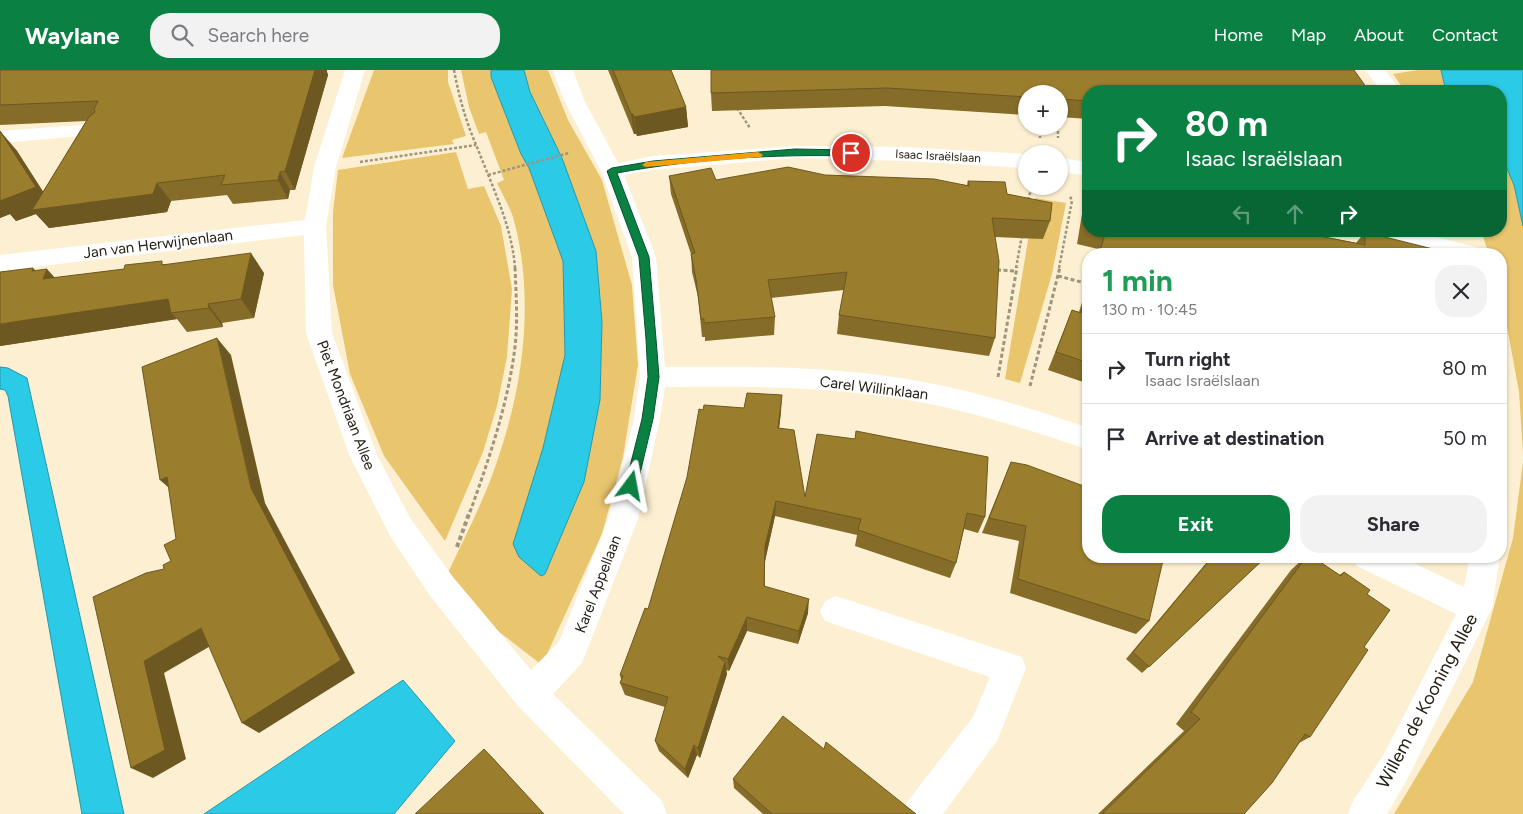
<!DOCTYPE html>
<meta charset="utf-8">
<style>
:root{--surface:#fff;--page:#f2f2f3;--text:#2b2b33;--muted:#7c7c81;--line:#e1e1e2;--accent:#0b8043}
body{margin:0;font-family:Figtree,sans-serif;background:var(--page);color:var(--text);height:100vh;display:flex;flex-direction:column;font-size:19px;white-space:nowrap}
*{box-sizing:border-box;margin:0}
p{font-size:16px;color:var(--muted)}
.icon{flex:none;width:28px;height:28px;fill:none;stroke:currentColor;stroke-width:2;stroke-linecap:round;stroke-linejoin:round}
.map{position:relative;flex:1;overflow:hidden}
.details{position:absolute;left:1082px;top:178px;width:425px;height:315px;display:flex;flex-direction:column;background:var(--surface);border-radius:20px;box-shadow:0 1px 4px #0004}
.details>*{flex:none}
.hud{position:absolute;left:1082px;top:15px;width:425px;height:152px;border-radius:20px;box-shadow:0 1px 4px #0004;background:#0b8043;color:#fff;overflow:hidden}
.tools{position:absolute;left:1018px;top:15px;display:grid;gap:10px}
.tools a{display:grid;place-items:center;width:50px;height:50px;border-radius:50%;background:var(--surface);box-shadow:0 1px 4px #0004;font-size:25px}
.pin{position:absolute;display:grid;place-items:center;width:42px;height:42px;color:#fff;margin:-21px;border:2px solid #fff;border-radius:50%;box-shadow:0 1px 5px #0007}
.me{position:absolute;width:55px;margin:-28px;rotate:13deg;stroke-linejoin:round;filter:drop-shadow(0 0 4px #0008)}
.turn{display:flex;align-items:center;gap:18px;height:105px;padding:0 20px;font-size:22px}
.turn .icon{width:65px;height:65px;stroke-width:2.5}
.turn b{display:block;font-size:35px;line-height:42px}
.lanes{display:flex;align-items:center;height:48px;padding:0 20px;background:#0003;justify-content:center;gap:25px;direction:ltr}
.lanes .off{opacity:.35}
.round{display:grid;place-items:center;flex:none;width:52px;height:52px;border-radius:20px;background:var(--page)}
.head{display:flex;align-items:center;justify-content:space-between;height:85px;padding:0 20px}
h1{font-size:30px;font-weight:700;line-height:38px;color:#1e9e55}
.action{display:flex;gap:10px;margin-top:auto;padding:10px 20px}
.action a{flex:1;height:58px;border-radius:20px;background:var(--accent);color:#fff;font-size:20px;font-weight:700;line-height:58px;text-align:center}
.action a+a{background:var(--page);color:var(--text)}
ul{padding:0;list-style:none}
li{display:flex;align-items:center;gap:15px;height:70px;padding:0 20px;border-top:1px solid var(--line)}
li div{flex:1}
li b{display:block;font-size:19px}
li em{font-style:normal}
header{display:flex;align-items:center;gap:30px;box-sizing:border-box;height:70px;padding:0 25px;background:var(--accent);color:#fff}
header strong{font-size:24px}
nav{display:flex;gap:28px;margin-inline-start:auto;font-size:18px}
.search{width:350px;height:45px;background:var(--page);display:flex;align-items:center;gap:12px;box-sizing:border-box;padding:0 18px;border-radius:20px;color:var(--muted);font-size:19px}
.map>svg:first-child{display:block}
.green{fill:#e9c56e}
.water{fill:#2bcae7;stroke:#2997a8}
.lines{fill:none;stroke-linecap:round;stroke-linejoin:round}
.path-far2{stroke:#9f957f;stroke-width:2.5;stroke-dasharray:3 2;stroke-linecap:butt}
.path-far1{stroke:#9f957f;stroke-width:3;stroke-dasharray:4 2.5;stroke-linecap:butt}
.path{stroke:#9f957f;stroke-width:4;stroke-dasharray:4.5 3;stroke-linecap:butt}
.minor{fill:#fff;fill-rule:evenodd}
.wall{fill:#856c28}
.shaded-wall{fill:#6c5820}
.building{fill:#9b7d2e;stroke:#6c5820}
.route{fill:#0b8043;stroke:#07532c}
.slow{fill:#f59e0b}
.labels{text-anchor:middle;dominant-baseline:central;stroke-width:4;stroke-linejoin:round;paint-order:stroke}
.far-street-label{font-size:12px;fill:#252015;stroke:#fefefe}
.street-label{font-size:15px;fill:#252015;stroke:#fefefe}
.near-street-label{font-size:18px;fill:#252015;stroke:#fefefe}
</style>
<header>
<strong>Waylane</strong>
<div class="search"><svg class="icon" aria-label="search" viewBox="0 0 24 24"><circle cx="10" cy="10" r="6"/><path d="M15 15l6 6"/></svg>Search here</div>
<nav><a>Home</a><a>Map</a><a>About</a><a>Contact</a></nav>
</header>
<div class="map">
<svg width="1523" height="744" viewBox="0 0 1523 744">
<rect width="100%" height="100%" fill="#fdf0d2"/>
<!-- green -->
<g class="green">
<polygon points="374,0 448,0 448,12 466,66 452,70 454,74 342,88"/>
<path d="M461,0H491V7L521,84L529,98L563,191L565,285L543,378L541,506L545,504L584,412L600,330L602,252L596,181L562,88L530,22L524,0H548L568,50L602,110L632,215L638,295L623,387L602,464L542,595L489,554L446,507C462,472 481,437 494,400C523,321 536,229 513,147C509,135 502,124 497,113L504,110L486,62L479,64L469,37Z"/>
<polygon points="1418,0 1441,0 1446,21 1405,21 1393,4"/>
<polygon points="456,82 468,119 484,116 501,156 512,219 507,287 497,336 483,382 445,471 384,386 350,304 333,215 333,142 338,100"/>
<polygon points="1501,85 1514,115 1523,156 1523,384 1519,322 1501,224 1501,184 1489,184 1481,161 1501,161"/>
<polygon points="1035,128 1066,133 1052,204 1020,313 1005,309"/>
<polygon points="1523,392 1523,744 1394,744 1473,612 1513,468"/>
</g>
<!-- water -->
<g class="water">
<polygon points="491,0 524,0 530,22 562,88 596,181 602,252 600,330 584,412 545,504 541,506 519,487 513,474 543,378 565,285 563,191 529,98 521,84 491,7"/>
<polygon points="1441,0 1523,0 1523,156 1514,115 1501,85 1501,21 1446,21"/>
<polygon points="0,297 8,298 27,308 124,744 82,744 8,326 5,320 0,319"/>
<polygon points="403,610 455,671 394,744 204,744"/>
</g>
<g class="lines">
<!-- path-far2 -->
<g class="path-far2">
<path d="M454,0C459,27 466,52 477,77C492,116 512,156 515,198"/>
<polyline points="737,38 750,58"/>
<polyline points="1040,56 1040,68"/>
<polyline points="1058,56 1058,68"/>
<polyline points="360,92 476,75"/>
<polyline points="488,105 569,83"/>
<polyline points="1028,130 1032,116"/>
<polyline points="1016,198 1022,165"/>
<polyline points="1059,198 1072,131 1070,126"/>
</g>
<!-- path-far1 -->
<g class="path-far1">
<polyline points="997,200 1016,201"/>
<polyline points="1058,206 1089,214"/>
<polyline points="998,307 1017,197"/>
<polyline points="1030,316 1060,197"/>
<path d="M470,442C489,389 508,334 515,277C518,250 516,224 515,197"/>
</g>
<!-- path -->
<polyline class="path" points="457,477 470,441"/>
<!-- minor -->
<g class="minor">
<path d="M345,0H365L336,97L326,156L332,263L377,385L410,448L453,507L531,600L559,572L608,449L634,349L640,307L632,187L601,101L564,30L553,0H573L584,30L618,93L653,86L795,76L906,77L1026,84V98L906,91L795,88L653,100L624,105L656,187L665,297C751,296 839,296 924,312C980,322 1035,340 1089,358V380C1035,362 981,344 925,333C840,316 751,316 665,317L660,349L638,449L582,593L553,624L662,731L667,744H624L518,636L431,527L390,466L350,387L306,263L304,165L0,201V185L305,150L314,97Z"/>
<polygon points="1365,0 1385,0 1401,21 1381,21"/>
<polygon points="97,54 104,56 107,60 104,64 0,73 0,61"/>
<polygon points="1059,88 1089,92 1089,106 1059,102"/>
<polygon points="1371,161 1413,161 1479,178 1482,184 1439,184 1374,166"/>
<polygon points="1353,486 1399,486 1464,517 1470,486 1500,486 1492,538 1408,708 1387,744 1348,744 1353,731 1384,684 1456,544 1357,496"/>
<polygon points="836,526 1022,587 1026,598 997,671 943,744 903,744 908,731 973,647 990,607 825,551 820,541 825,531"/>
</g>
</g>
<!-- wall -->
<g class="wall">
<polygon points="0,0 327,0 327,2 328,5 295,120 290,120 288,129 233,134 227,125 171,131 167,142 49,158 36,144 16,151 10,144 0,148 0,61 17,81 43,122 86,51 0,55"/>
<polygon points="608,0 671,0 686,37 688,57 637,66 636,64 634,64"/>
<polygon points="711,0 1089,21 1089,49 1059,47 1059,24 1026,24 1026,45 885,36 712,41 711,23"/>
<polygon points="825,105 967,115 968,111 1007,124 1050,151 1043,169 995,167 995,268 989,286 837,264 839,245 844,220 771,228 775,247 774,265 705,271 705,267 702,267 698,227 692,202 691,184 671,124 669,106 716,110"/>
<polygon points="1089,127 1089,161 1294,161 1356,173 1365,162 1441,184 1097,184 1098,179 1077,174 1082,144"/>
<polygon points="165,194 264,203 254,248 222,253 223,257 187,262 177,249 0,276 36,201 55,208"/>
<polygon points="1089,210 1089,314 1048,300 1072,240 1079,242"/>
<polygon points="781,342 779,358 805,427 817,364 985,447 978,463 964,459 956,493 950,508 855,476 857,465 775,446 765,491 765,516 808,543 798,574 747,561 729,601 726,600 727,604 700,688 697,685 688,708 659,681 655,671 665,637 625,625 620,613 621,609 620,605 648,539"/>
<polygon points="1011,392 1149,551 1136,564 1010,523 1019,471 982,463"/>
<polygon points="1212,486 1267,486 1142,603 1126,589"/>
<polygon points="1306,486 1311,486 1339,505 1344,502 1367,524 1364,577 1310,667 1299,673 1244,744 1098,744 1184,661 1176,654 1291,500"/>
<polygon points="824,679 916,744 763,744 734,718 733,709"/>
</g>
<!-- shaded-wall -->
<g class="shaded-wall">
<polygon points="315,0 327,0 327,2 328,5 295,120 285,101"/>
<polygon points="686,37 688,57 637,66 634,47"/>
<polygon points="631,44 633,44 636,64 634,64"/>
<polygon points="0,61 17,81 53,137 157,113 171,131 167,142 49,158 36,144 16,151 10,144 0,148"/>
<polygon points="280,102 290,120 288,129 278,110"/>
<polygon points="251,183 264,203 254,248 241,229"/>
<polygon points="33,198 43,208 47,199 65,219 61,228 32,201"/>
<polygon points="168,229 171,243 177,249 0,276 0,254"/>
<polygon points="208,234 222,253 223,257 209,238"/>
<polygon points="217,268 231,285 265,433 355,603 259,663 242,653 251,418"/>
<polygon points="782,325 781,342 777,375 778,358"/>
<polygon points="167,407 177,425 160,410"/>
<polygon points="776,431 775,446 765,491 765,476"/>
<polygon points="809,529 808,543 798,574 799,561"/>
<polygon points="747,547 747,561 729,601 728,589"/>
<polygon points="201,558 219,571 164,603 186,689 153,708 131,698 144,591"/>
<polygon points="725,592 727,604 700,688 698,678"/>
<polygon points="694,675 697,685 688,708 685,699"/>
<polygon points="484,679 494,689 544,744"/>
</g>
<!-- building -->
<g class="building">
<polygon points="0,0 315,0 285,101 280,102 278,110 221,115 225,105 157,113 153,124 32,140 89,47 95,42 94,39 98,31 0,35"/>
<polygon points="613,0 671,0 686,37 634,47 633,44 631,44"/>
<polygon points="711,0 1354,0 1369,21 1089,21 1089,31 1059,29 1059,24 1026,24 1026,27 888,18 711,23"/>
<polygon points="0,61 36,117 0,131"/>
<polygon points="788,97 825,105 934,109 969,116 968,111 1005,112 1007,124 1052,133 1050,151 992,148 999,191 995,268 839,245 847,202 768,210 775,247 704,253 704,249 701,249 696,209 691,184 695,183 669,106 711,98 716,110"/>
<polygon points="1089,130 1089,156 1084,155"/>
<polygon points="1106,161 1294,161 1365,175 1365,162 1441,181 1441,184 1099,184"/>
<polygon points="251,183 241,229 208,234 209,238 171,243 168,229 0,254 0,202 33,198 32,201 47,199 43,209 124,199 125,195 162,191 162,195"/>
<polygon points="1089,218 1089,293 1056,282 1072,240 1081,243"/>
<polygon points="217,268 251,418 341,590 242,653 201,558 144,591 165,680 131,698 93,527 146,503 164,499 163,495 171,491 164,475 176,469 167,407 160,410 142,297"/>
<polygon points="747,323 782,325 778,358 794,360 805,427 817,364 855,369 856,361 988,387 985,447 967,443 956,493 858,460 861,449 776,431 765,476 764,516 809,529 799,561 747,547 728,589 718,586 725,592 698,678 694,675 685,699 655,671 668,627 620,613 623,606 620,605 645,538 648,539 687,407 699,339 703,340 704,335 744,338"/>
<polygon points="1011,392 1027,395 1089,418 1089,486 1164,486 1149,551 1018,509 1026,456 989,448"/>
<polygon points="1213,486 1267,486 1149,597 1133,582"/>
<polygon points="1307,486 1311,486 1341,506 1344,502 1370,520 1367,524 1390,540 1364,577 1368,580 1310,667 1305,664 1272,713 1244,744 1102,744 1200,649 1191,642"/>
<polygon points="783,646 824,679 826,672 916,744 772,744 733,709"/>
<polygon points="484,679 544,744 415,744"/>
</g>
<!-- route -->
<path class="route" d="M795,79L851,80L855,83L851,86C773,84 693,89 617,103L649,187L656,269L659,307L653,349L637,416L635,420H627L625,416L642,349L648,307L646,269L639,187L607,101L612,98L653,91Z"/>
<!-- slow -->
<polygon class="slow" points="758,82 763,85 761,87 646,97 642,95 646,92"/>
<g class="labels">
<!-- far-street labels -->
<g class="far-street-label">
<text transform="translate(938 86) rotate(3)">Isaac Israëlslaan</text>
</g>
<!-- street labels -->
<g class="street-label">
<text transform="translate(158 174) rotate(-7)">Jan van Herwijnenlaan</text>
<text transform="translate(874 318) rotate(7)">Carel Willinklaan</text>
<text transform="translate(346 335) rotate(69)">Piet Mondriaan Allee</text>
<text transform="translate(598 514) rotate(-69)">Karel Appellaan</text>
</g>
<!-- near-street labels -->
<g class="near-street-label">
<text transform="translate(1427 631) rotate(-62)">Willem de Kooning Allee</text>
</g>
</g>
</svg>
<div class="tools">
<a>+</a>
<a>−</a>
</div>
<div class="pin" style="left:851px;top:83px;background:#d93025"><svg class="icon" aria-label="arrive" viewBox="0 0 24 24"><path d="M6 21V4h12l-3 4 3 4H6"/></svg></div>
<svg class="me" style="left:631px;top:416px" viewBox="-20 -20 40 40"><path d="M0-17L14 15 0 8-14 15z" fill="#0b8043" stroke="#fff" stroke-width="4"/></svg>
<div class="hud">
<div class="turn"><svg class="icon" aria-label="right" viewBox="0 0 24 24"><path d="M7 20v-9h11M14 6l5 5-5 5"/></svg><div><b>80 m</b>Isaac Israëlslaan</div></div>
<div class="lanes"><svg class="icon off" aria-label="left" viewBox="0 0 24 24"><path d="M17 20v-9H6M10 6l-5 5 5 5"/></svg><svg class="icon off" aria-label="ahead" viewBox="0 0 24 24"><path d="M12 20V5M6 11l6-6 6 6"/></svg><svg class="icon" aria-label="right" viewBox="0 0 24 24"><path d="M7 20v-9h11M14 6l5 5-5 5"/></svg></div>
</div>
<section class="details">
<div class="head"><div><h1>1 min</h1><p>130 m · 10:45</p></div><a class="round"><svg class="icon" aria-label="close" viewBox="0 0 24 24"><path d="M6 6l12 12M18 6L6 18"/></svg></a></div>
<ul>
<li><svg class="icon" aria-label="right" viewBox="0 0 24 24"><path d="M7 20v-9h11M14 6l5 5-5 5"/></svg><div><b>Turn right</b><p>Isaac Israëlslaan</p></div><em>80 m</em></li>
<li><svg class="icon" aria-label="arrive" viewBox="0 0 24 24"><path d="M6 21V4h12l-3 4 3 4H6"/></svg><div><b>Arrive at destination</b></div><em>50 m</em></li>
</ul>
<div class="action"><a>Exit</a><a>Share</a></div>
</section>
</div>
